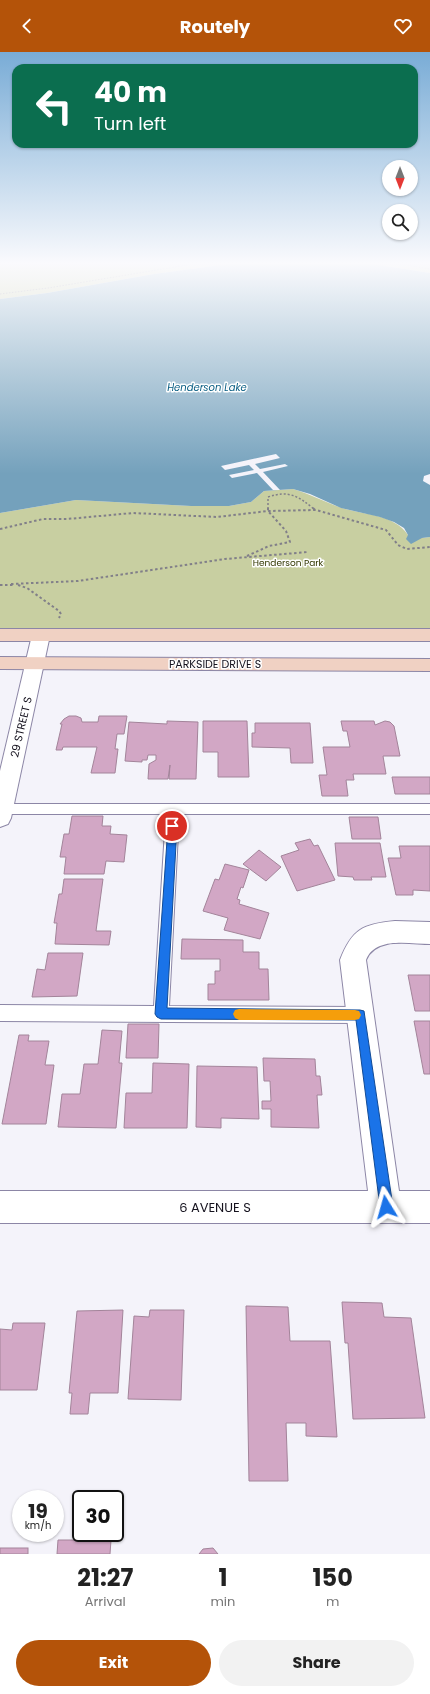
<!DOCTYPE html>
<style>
:root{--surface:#fff;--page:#f2f2f2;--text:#222;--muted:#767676;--accent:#b45309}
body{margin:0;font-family:Poppins,sans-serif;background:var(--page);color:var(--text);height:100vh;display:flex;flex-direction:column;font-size:15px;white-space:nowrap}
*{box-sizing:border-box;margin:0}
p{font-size:13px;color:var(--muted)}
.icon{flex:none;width:22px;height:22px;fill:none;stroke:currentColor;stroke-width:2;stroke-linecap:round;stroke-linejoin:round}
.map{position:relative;height:1502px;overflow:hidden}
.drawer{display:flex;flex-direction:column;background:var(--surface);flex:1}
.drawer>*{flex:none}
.top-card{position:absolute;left:12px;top:12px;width:406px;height:84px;border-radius:12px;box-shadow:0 1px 3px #0004;background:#0b6e4f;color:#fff;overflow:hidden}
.needle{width:26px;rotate:180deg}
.tools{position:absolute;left:382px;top:108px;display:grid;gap:8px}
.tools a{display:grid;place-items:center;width:36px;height:36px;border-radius:50%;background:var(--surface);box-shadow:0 1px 3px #0004;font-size:20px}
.speed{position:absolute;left:12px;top:1438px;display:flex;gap:8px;font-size:20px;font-weight:700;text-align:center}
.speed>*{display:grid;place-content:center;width:52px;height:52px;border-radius:50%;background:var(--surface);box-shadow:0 1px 3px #0004;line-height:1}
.speed small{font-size:10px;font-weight:400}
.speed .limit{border:2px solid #111;border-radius:6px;background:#fff;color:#111}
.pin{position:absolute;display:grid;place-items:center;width:34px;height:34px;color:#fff;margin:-17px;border:2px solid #fff;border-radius:50%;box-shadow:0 1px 4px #0007}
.me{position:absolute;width:44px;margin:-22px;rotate:352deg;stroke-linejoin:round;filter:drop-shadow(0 0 3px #0008)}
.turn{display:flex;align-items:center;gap:14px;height:84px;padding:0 16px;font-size:18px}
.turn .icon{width:52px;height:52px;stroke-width:2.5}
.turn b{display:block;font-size:28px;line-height:34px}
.eta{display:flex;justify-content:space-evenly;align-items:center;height:68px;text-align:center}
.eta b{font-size:24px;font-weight:700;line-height:28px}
.action{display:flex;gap:8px;margin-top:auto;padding:8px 16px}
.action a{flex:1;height:46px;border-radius:24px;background:var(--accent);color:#fff;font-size:16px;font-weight:700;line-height:46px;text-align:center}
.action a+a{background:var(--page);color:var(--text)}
header{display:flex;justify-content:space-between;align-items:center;height:52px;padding:0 16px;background:var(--accent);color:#fff;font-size:18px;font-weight:700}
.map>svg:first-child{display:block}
.green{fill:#c8cfa1}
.water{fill:#74a1bc}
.pier{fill:#f4f3fa}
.building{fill:#d2a7c5;stroke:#a3849a}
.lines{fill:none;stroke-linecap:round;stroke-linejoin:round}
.lane-casing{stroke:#8c86a6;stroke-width:2}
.street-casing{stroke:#8c86a6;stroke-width:2}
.secondary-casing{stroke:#8c86a6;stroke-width:2}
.path-far2{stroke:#817f89;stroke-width:1;stroke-dasharray:1.5 1.5;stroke-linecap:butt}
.path-far1{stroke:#817f89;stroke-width:1.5;stroke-dasharray:2 2;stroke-linecap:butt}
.path{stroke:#817f89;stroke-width:2;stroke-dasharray:2.5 2.5;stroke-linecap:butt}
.lane{fill:#fff;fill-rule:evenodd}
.street{fill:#fff;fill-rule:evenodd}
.secondary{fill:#f0d1c3;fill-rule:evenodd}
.route{fill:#1a73e8;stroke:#114b97}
.slow{fill:#f59e0b}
.labels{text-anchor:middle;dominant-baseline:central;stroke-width:3;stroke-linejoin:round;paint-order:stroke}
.far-park-label{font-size:9px;fill:#323700;stroke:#fff}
.far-water-label{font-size:10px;font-style:italic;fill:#055b81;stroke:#fff}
.street-label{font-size:11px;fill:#15121e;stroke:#fff}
.near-street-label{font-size:13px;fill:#15121e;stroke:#fff}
</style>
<header><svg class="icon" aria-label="back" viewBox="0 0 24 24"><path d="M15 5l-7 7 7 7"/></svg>Routely<svg class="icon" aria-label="heart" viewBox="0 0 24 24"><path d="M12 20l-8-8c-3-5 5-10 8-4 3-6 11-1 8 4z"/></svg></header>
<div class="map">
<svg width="430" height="1502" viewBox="0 0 430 1502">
<rect width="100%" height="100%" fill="#f4f3fa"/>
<!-- green -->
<g class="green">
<polygon points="0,212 228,212 154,222 47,241 0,247"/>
<polygon points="373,212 430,212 430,221"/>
<path d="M293,437C310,442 325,450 342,456C364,463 394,462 408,483L422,486L430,485V583H0V461L76,448L191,454H229L251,450L264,439Z"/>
</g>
<!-- water -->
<polygon class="water" points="228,212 373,212 430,221 430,422 424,424 423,429 430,433 430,485 422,486 411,492 406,487 408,483 404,476 394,470 380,465 341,456 310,442 293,437 264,439 251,450 229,454 191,454 76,448 0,461 0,247 47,241 154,222"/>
<!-- pier -->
<polygon class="pier" points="276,402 280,406 255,412 260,417 285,412 288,414 263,420 280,438 273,438 257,421 232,426 229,423 254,418 249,413 225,418 221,414"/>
<!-- building -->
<g class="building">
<polygon points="69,664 76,664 81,666 82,670 98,670 99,664 127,664 124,682 117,682 115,697 118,697 115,721 91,721 97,695 63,695 62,698 56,698 62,672 60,672 64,667"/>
<polygon points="167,669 198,670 196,727 169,727 170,713 168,727 148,727 149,712 156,708 156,703 148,703 147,708 142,708 142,710 125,709 129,670 167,672"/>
<polygon points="203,669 247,669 249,725 218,725 218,700 203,700"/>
<polygon points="341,669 374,669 375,673 385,669 390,670 394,674 400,704 383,704 386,722 353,722 354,728 346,728 348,744 322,744 319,723 327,723 323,695 350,695 347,679 343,679"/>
<polygon points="255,671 310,671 313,711 291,711 290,696 252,695 252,681 255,681"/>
<polygon points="392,725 430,725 430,742 395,742"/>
<polygon points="72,764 103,764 102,774 111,774 110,782 127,783 124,810 106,809 104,822 64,822 66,805 60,805 64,782 69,782"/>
<polygon points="349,765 378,765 381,787 352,787"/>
<polygon points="310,787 314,794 318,793 335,828 297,839 281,804 299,798 295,791"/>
<polygon points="335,791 380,791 386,825 371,825 372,828 354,828 353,825 338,824"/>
<polygon points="399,794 430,794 430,839 413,838 413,843 396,843 388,806 401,806"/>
<polygon points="259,798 281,815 266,829 243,812"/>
<polygon points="225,812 249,818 243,836 241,835 237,847 240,848 239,852 269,861 260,887 224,878 228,866 203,859 215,827 219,828"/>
<polygon points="64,827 103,827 96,879 111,879 109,893 55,892 57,871 54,871 59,842 62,842"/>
<polygon points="182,887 243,888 243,900 259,900 259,917 268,917 269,948 208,948 208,932 215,932 215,919 220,919 220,907 181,907"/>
<polygon points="48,901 83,901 77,944 32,945 37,917 45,918"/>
<polygon points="408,923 430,923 430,959 415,959"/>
<polygon points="414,969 430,969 430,1022 424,1022"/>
<polygon points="128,972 159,972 158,1006 126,1006"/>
<polygon points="102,978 122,979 119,1011 122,1011 116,1076 58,1075 62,1042 80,1042 84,1012 98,1012"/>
<polygon points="19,983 29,983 28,989 49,989 45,1013 54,1013 46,1072 2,1072"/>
<polygon points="263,1006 315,1007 316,1024 320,1024 322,1043 317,1043 319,1076 271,1075 271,1057 262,1057 262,1049 271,1049 270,1029 264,1029"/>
<polygon points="153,1011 189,1012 187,1076 124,1076 126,1041 152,1041"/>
<polygon points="197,1014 257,1015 259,1067 221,1066 221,1076 196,1075"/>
<polygon points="342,1250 382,1251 384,1265 411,1266 425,1366 353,1367 348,1291 345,1291"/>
<polygon points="246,1254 288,1255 290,1289 330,1289 337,1385 306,1384 306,1371 286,1371 288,1429 249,1429"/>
<polygon points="123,1258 118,1341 90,1341 88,1362 70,1362 72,1341 69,1341 77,1259"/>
<polygon points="150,1258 184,1258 181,1348 128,1347 134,1264 149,1265"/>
<polygon points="13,1271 45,1271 37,1338 0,1338 0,1277 12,1278"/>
<polygon points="58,1488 111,1488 110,1502 57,1502"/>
<rect x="0" y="1496" width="28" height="6"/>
<polygon points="213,1496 218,1502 199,1502 203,1497"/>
</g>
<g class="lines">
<defs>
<polygon id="lane" points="0,752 430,752 430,762 179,762 169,954 360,955 366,958 368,963 366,968 360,971 0,969 0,953 154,954 166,762 0,762"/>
<g id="street">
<polygon points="41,577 47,579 50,583 11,766 8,772 0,775 0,719 32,583 35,579"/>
<path d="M395,869L430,870V892C410,892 375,884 366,908L399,1139H430V1171H0V1139H368L340,908C352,877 363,872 395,869Z"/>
</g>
<g id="secondary">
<rect x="0" y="577" width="430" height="12"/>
<polygon points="0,605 430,607 430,619 0,617"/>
</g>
</defs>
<!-- lane casing -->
<use href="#lane" class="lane-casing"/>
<!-- street casing -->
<use href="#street" class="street-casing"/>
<!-- secondary casing -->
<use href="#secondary" class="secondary-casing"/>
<!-- path-far2 -->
<g class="path-far2">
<polyline points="401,212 430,217"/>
<polyline points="0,242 48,236 193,212"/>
</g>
<!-- path-far1 -->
<path class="path-far1" d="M268,457V445C289,438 298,444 314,457"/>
<!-- path -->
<g class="path">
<polyline points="313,456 315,458"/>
<polyline points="0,477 43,467 67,467 133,461 217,465 268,459 316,458 386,478 398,493 407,497 430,495"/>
<polyline points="247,504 269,494 290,490 286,479 268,459 268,456"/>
<polyline points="11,532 78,529 225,507 308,500"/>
<polyline points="0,533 13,533"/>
<polyline points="18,533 27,536 59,559 61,562 59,566"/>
</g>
<!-- lane -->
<use href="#lane" class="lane"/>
<!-- street -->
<use href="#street" class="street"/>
<!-- secondary -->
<use href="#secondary" class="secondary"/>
</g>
<!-- sky -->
<linearGradient id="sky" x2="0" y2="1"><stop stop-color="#79acd6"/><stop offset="0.5" stop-color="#fafafd"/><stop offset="1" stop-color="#fafafd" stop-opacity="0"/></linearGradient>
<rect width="430" height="422" fill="url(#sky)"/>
<!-- route -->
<polygon class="route" points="172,770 176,771 177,774 167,956 360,958 364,959 393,1155 391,1160 386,1162 382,1160 380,1155 356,968 161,967 157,965 155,962 168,774 169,771"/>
<!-- slow -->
<polygon class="slow" points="239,957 355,958 359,959 361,963 359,967 355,968 239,968 235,966 233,962 235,958"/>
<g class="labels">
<!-- far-park labels -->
<g class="far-park-label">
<text x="288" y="511">Henderson Park</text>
</g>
<!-- far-water labels -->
<g class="far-water-label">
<text x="207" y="335">Henderson Lake</text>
</g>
<!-- street labels -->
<g class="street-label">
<text x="215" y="612">PARKSIDE DRIVE S</text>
<text transform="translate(21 675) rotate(-77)">29 STREET S</text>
</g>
<!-- near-street labels -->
<g class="near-street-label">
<text x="215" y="1155">6 AVENUE S</text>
</g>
</g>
</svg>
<div class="tools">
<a><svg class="needle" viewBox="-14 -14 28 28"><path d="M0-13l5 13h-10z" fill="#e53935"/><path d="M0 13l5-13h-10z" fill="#767676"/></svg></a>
<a><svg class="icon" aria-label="search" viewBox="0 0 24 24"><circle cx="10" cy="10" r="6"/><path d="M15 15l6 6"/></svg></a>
</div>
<div class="speed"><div>19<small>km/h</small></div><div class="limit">30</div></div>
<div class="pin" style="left:172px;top:774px;background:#d93025"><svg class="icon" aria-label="arrive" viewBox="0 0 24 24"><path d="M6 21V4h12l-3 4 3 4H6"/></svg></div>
<svg class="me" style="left:386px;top:1155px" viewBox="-20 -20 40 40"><path d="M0-17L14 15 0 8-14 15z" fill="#1a73e8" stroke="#fff" stroke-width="4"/></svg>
<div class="top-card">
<div class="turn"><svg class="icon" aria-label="left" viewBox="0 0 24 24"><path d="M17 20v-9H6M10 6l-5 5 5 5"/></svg><div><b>40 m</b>Turn left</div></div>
</div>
</div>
<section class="drawer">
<div class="eta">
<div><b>21:27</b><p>Arrival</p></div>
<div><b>1</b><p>min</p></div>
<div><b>150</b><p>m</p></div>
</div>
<div class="action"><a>Exit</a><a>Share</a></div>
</section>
